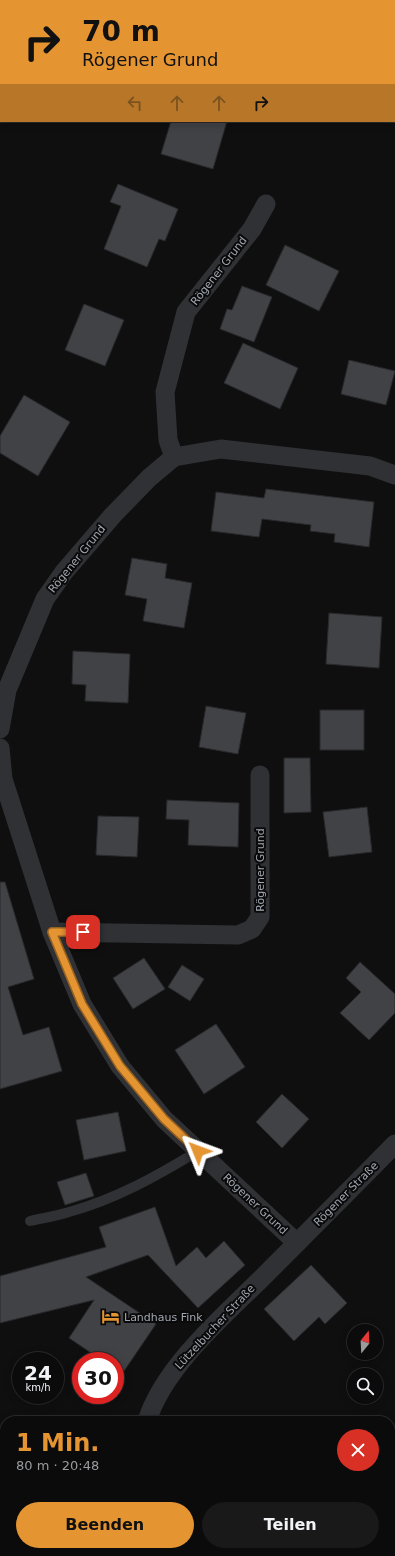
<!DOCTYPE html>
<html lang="de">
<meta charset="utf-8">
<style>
:root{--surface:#0b0b0c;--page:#19191a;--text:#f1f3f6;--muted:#9a9b9d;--line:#2b2b2d;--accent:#e59432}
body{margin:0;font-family:"DejaVu Sans",sans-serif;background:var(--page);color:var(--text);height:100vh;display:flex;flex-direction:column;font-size:15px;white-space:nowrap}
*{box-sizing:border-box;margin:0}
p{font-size:13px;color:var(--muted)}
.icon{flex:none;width:22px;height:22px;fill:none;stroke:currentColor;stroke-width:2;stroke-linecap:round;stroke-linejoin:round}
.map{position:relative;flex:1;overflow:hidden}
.sheet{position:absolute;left:0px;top:1416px;width:395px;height:140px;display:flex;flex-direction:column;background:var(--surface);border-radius:16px 16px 0 0;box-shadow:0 2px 10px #0003,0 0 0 1px var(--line)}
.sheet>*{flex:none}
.top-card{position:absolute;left:0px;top:0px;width:395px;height:122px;box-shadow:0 2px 10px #0003,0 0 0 1px var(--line);background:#e59432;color:#111;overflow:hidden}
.needle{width:26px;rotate:18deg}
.controls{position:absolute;left:347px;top:1324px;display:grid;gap:8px}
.controls a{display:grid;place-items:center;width:36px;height:36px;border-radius:50%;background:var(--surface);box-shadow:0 2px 10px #0003,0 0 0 1px var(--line);font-size:20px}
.speed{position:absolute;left:12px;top:1352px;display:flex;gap:8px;font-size:20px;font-weight:700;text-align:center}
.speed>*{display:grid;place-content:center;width:52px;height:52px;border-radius:50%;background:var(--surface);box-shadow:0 2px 10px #0003,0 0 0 1px var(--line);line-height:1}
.speed small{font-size:10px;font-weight:400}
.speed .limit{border:6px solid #d22;background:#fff;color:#111}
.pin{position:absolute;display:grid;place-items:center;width:34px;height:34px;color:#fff;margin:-17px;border-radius:8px;box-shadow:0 2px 6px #0006}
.me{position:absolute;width:44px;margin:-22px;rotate:314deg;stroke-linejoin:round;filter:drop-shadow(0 0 3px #0008)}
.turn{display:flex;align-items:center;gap:14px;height:84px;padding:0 16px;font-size:18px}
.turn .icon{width:52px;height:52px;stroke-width:2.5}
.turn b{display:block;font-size:28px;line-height:34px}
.lanes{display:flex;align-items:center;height:38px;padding:0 16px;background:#0003;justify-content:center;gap:20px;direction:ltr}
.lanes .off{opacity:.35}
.round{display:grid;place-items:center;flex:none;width:42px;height:42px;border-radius:21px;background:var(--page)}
.summary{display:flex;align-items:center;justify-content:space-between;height:68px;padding:0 16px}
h1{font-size:24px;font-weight:800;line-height:30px;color:var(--accent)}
.button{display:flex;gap:8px;margin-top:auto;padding:8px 16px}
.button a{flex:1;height:46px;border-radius:24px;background:var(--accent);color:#111;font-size:16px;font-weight:800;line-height:46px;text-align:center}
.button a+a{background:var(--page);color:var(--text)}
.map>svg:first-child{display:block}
.building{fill:#404246;stroke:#29292c}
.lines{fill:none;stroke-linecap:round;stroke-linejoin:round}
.service{stroke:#303135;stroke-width:10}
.minor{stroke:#303135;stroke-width:19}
.route-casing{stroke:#956020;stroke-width:10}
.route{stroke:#e59432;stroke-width:7}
.labels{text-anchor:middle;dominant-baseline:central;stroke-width:4;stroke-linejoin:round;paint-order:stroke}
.street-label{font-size:11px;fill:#a1a7b0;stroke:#0a0a0b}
.poi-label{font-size:11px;fill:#a1a7b0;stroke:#0a0a0b;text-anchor:start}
</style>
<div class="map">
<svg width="395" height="1556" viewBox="0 0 395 1556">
<rect width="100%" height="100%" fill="#0f0f10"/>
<!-- building -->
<g class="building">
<polygon points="171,121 227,121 213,169 161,154"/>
<polygon points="118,184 178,209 165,241 159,239 147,267 104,249 121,206 110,202"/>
<polygon points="285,245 339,271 319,311 266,285"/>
<polygon points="242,286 272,297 254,342 220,329 227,309 232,310"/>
<polygon points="84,304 124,320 105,366 65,350"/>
<polygon points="243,343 298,368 280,409 224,383"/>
<polygon points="349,360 395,371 386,405 341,394"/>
<polygon points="24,395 70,422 38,476 0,453 0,436"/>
<polygon points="266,489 374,502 369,547 334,542 335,534 310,531 311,525 262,519 259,537 211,531 216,492 264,498"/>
<polygon points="132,558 167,564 165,578 192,583 184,628 143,621 147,599 125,595"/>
<polygon points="329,613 382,617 379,668 326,664"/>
<polygon points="73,651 130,654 128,703 85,701 86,685 72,684"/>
<polygon points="206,706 246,713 238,754 199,747"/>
<rect x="320" y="710" width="44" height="40"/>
<polygon points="284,758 310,758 311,812 284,813"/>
<polygon points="167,800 239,803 238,847 188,845 189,820 166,819"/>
<polygon points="367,807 372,852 329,857 323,812"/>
<polygon points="98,816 139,817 137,857 96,855"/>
<polygon points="0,882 5,882 34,979 8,987 23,1035 49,1027 62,1071 0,1089"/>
<polygon points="144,958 165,989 133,1009 113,978"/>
<polygon points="360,962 395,994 395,1013 369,1040 340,1013 361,992 346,978"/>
<polygon points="182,965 204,979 190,1001 168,987"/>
<polygon points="216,1024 245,1067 204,1094 175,1050"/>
<polygon points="282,1094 309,1119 282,1148 256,1122"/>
<polygon points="118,1112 126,1151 84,1160 76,1120"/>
<polygon points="86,1173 94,1196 65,1205 57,1182"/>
<polygon points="155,1207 176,1266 197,1247 206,1258 224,1241 245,1265 198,1308 148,1255 86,1277 156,1324 122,1374 115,1369 115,1361 103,1361 69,1338 94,1300 0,1323 0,1276 106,1247 99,1227"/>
<polygon points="311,1265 347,1303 325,1324 319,1317 294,1341 264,1309"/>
</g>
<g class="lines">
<!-- service -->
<path class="service" d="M30,1221C43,1218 57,1216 69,1212C116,1199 157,1176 198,1151"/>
<!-- minor -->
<g class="minor">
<polyline points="371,0 375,1"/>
<polyline points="394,6 395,6"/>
<polyline points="174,457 168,440 165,392 186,312 252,229 266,204"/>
<polyline points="0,729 7,690 45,599 64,572 113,515 149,478 174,457 221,449 370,466 395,475"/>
<polyline points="0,748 3,779 52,932 82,1004 120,1066 164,1119 297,1243"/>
<polyline points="52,932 238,935 252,929 260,917 260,775"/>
<path d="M147,1421C164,1366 226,1314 266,1274C309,1231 352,1188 395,1144"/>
<polyline points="0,1534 5,1533"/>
<polyline points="125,1556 125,1551"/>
</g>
</g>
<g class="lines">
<defs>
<polyline id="route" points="83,932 52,932 82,1004 120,1066 164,1119 198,1151"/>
</defs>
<!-- route casing -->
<use href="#route" class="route-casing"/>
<!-- route -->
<use href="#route" class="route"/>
</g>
<!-- icons -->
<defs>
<symbol id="hotel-bare" viewBox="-9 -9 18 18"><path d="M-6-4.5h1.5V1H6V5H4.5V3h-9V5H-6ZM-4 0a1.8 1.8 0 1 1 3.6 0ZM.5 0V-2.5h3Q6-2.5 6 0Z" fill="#e59432" stroke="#0a0a0b" stroke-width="2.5" paint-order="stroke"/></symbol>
</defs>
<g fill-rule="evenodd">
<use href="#hotel-bare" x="98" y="1304" width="25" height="25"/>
</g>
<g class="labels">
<!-- street labels -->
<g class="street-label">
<text transform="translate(219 271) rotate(-52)">Rögener Grund</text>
<text transform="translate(77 559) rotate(-51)">Rögener Grund</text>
<text transform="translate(260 870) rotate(-90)">Rögener Grund</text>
<text transform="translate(346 1194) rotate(-45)">Rögener Straße</text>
<text transform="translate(255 1204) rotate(43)">Rögener Grund</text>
<text transform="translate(215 1327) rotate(-47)">Lützelbucher Straße</text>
</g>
<!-- poi labels -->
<g class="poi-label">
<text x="124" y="1317">Landhaus Fink</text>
</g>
</g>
</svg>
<div class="controls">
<a><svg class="needle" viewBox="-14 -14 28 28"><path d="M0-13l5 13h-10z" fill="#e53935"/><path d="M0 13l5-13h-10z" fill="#9a9b9d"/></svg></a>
<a><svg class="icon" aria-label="search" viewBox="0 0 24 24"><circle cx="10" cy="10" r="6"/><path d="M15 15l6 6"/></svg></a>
</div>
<div class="speed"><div>24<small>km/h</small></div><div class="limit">30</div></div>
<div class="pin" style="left:83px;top:932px;background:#d93025"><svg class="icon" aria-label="arrive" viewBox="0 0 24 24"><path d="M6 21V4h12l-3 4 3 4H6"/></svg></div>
<svg class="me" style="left:198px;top:1151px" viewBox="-20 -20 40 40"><path d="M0-17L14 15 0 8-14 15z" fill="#e59432" stroke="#fff" stroke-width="4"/></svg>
<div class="top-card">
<div class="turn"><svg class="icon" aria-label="right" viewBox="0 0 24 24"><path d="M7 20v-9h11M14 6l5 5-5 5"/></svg><div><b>70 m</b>Rögener Grund</div></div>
<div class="lanes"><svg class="icon off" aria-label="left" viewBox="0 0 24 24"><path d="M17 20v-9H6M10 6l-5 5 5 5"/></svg><svg class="icon off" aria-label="ahead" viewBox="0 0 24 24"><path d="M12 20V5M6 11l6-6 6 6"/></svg><svg class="icon off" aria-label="ahead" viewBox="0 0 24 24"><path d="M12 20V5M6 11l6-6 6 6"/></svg><svg class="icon" aria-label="right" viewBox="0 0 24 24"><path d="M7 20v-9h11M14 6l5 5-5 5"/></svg></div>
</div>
<section class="sheet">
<div class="summary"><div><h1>1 Min.</h1><p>80 m · 20:48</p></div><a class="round" style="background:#d93025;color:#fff"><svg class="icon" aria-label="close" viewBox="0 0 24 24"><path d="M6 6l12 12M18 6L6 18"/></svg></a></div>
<div class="button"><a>Beenden</a><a>Teilen</a></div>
</section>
</div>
